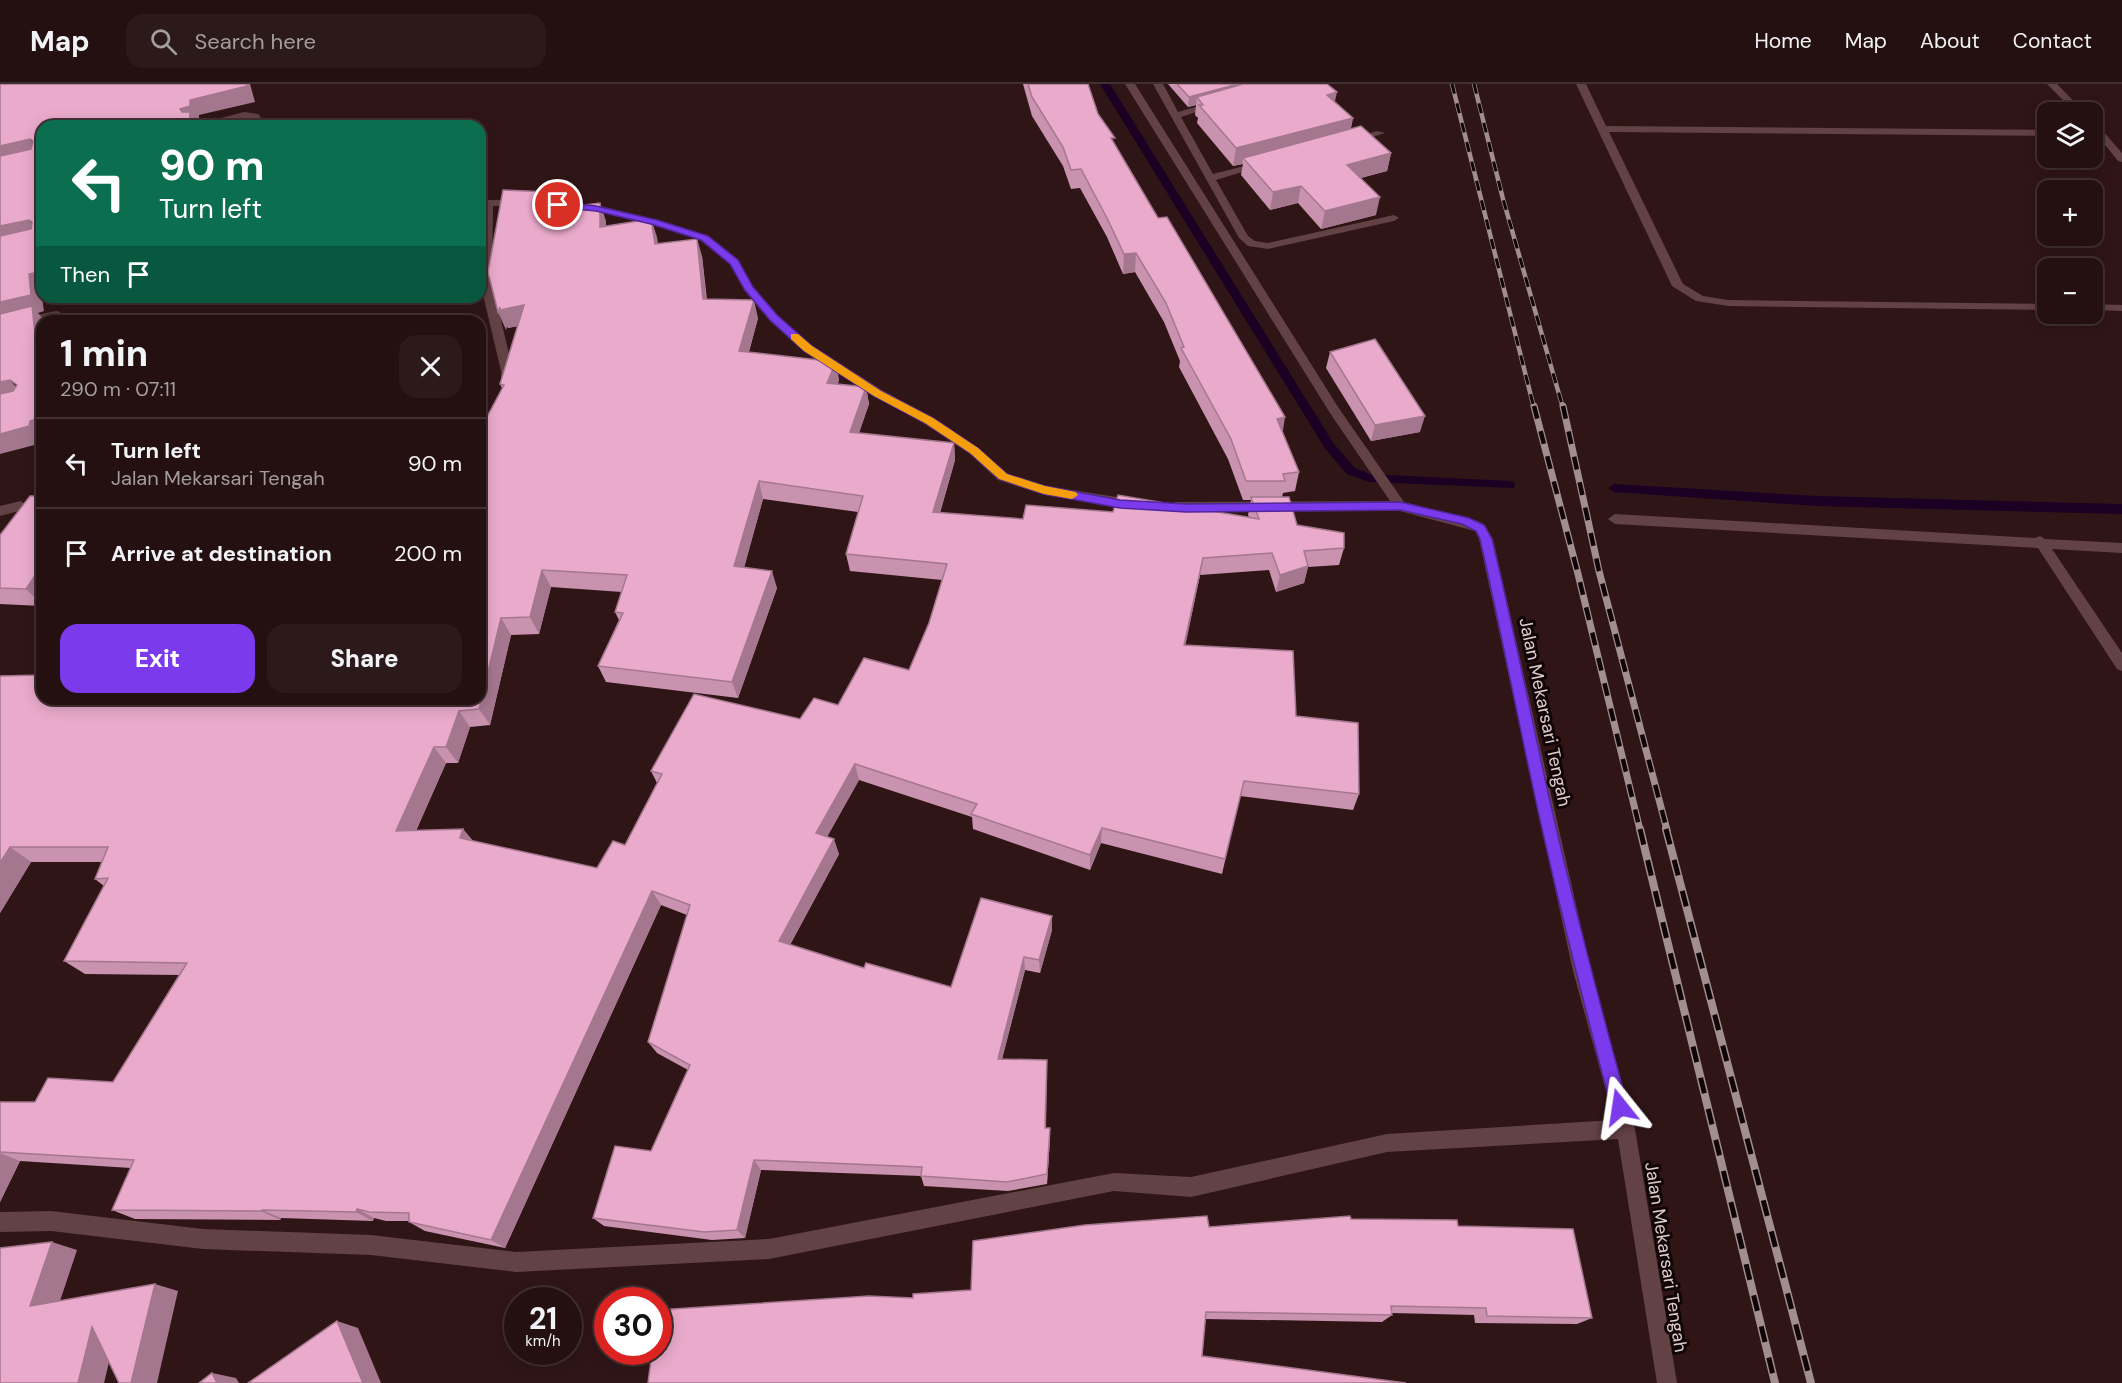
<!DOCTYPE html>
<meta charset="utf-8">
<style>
:root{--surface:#241011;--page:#2c191a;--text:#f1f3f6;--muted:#a39d9f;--line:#413031;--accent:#7c3aed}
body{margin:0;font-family:"DM Sans",sans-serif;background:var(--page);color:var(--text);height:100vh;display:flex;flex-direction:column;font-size:22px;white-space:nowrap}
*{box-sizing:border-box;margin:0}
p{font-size:20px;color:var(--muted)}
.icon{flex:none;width:33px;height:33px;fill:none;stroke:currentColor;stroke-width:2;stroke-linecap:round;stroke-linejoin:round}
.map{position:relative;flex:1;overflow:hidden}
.side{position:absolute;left:36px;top:231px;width:450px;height:390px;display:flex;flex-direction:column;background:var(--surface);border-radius:18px;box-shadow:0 3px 15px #0003,0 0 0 2px var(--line)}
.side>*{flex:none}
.banner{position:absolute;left:36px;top:36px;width:450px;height:183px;border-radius:18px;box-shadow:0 3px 15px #0003,0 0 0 2px var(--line);background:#0b6e4f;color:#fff;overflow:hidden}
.fabs{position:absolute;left:2037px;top:18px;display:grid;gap:12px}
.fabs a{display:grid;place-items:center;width:66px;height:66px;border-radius:12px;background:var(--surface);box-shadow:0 3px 15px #0003,0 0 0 2px var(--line);font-size:30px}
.speed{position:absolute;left:504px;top:1203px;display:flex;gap:12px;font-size:30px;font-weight:700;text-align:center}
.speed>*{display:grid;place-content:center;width:78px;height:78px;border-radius:50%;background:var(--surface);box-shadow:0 3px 15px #0003,0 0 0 2px var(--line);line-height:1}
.speed small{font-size:15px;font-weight:400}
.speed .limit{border:9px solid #d22;background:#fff;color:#111}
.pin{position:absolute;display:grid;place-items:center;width:51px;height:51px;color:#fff;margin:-26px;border:3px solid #fff;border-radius:50%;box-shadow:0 2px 6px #0007}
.me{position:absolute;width:66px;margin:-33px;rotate:345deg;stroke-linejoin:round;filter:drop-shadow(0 0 4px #0008)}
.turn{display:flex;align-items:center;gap:21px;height:126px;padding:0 24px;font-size:27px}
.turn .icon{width:78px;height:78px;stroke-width:2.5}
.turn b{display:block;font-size:42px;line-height:51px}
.then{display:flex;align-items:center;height:57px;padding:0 24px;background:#0003;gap:12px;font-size:22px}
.round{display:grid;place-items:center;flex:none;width:63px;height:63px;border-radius:18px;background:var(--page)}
.summary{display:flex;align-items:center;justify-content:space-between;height:102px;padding:0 24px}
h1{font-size:36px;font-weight:800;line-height:45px}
.action{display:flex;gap:12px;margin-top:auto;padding:12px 24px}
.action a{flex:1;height:69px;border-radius:18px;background:var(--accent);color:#fff;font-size:24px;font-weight:800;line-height:69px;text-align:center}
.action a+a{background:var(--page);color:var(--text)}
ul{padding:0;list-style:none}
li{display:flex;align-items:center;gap:18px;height:90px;padding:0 24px;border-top:2px solid var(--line)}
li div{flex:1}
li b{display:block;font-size:22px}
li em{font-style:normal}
header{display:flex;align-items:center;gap:36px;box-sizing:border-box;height:84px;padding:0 30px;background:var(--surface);border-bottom:2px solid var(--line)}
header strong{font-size:28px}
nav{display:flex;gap:33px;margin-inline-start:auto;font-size:21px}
.search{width:420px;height:54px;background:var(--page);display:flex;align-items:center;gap:15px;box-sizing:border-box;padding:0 21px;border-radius:18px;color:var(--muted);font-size:22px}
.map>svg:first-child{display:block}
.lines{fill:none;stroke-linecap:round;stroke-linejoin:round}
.stream{fill:#1b0023;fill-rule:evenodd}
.service{fill:#624244;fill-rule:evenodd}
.minor{fill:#624244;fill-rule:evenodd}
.rail-far2-casing{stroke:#a38e8f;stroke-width:4.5}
.rail-far1-casing{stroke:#a38e8f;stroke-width:7}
.rail-casing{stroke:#a38e8f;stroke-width:8}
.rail-far2{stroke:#100506;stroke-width:3;stroke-dasharray:10;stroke-linecap:butt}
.rail-far1{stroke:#100506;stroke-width:4.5;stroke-dasharray:13;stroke-linecap:butt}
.rail{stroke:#100506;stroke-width:5;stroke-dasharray:16;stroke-linecap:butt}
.wall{fill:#c992af;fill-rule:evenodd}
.shaded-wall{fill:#a4778e}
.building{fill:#eaaacb;stroke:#a4778e;stroke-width:1.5;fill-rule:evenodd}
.route{fill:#7c3aed;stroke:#51269a;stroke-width:1.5}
.slow{fill:#f59e0b}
.labels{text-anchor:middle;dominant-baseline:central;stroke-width:6;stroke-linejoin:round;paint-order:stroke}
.street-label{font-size:18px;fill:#e0cdce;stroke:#100506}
</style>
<header>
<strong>Map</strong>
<div class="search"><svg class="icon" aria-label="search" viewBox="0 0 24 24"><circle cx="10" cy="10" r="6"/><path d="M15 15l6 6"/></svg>Search here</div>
<nav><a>Home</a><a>Map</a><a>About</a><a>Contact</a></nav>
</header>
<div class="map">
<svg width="2122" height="1299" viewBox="0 0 2122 1299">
<rect width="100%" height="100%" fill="#301517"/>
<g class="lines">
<!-- stream -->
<g class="stream">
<polygon points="1100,0 1110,0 1334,360 1355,384 1370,390 1509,397 1514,398 1515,401 1514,404 1369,398 1347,390 1326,366"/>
<polygon points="1614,400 1817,412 2122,420 2122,430 1817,422 1614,408 1608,404"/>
</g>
<!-- service -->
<g class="service">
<polygon points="1576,0 1586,0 1606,42 2048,46 2048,52 1609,48 1683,200 1703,212 1728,216 2048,220 2048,226 1728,222 1696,217 1672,202"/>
<polygon points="2047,0 2057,0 2084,28 2075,28"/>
<polygon points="2097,47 2103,47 2122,69 2122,78 2118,77 2097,51"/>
<polygon points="2092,220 2122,221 2122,227 2092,226"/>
</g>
<!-- minor -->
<g class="minor">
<polygon points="1125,0 1135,0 1338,323 1404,418 1478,437 1485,441 1493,455 1591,887 1635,1045 1677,1299 1657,1299 1618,1055 1387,1068 1191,1113 1114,1107 769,1175 516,1188 371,1171 203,1165 51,1147 0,1148 0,1128 51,1127 203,1145 371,1151 516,1168 769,1155 1114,1089 1191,1093 1387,1050 1614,1036 1573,887 1479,455 1475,447 1400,427 1175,428 1169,423 1175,418 1390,417 1330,329"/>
<polygon points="1153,0 1163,0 1178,28 1213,18 1218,21 1181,33 1213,90 1260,78 1265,81 1216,96 1248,152 1255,157 1268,159 1394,131 1399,134 1394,137 1268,165 1248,162 1239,154"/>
<path d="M244,28L258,30L262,35L257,42H247L252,35C233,32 211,42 191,42Z"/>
<polygon points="1377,47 1385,49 1353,59 1348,56"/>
<polygon points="480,116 539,116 596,121 658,136 708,152 738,176 753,203 777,232 812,262 882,306 933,334 978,364 1008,390 1045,402 1137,416 1143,421 1137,426 1044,411 998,396 970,370 925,340 874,312 804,268 769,236 744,206 730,180 700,156 651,140 596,127 539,122 493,122 492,198 513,287 510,303 502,303 501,287 480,198 483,122 480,122"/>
<polygon points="56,227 60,228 60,232 0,247 0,239"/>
<polygon points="21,417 27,422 26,425 0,432 0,422"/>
<polygon points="1615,430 2035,454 2040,452 2045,455 2122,459 2122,469 2052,465 2122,569 2122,587 2117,585 2038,464 1615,440 1608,435"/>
</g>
<defs>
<g id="rail-far2">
<polyline points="1452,0 1534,324"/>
<polyline points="1474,0 1503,115 1563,324"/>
</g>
<g id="rail-far1">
<polyline points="1534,322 1578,490 1640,746"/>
<polyline points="1563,322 1599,487 1667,746"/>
</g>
<g id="rail">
<polyline points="1640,745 1775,1299"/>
<polyline points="1666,745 1811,1299"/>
</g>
</defs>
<!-- rail-far2 casing -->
<use href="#rail-far2" class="rail-far2-casing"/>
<!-- rail-far1 casing -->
<use href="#rail-far1" class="rail-far1-casing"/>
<!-- rail casing -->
<use href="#rail" class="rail-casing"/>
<!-- rail-far2 -->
<use href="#rail-far2" class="rail-far2"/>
<!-- rail-far1 -->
<use href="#rail-far1" class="rail-far1"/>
<!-- rail -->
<use href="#rail" class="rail"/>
</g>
<!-- wall -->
<g class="wall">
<path d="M1023,0H1088L1098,30L1114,60L1282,349L1299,388L1295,407L1283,409L1282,413L1297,441L1344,464L1339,481L1308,483L1304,499L1276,508L1269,486L1200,491L1185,561L1296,632L1359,710L1353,726L1240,712L1222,790L1101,759L1090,786L973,745L972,733L859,696L827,753L839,770L790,861L864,884L951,903L1052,832V846L1040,889L1025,886L1002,975L1047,976L1046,1044H1050V1054L1047,1100L1008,1107L924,1102L921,1092L761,1086L745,1154L712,1156L604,1142L593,1134L651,1067L688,986L657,969L648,958L687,831L661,821L505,1164L425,1147L409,1138V1137H386L374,1134L373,1137L281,1134L280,1136L135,1135L112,1126L131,1084L20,1077L0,1118V1018H35L113,998L179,891L85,890L64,877L104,802L95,795L102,778H31L0,829V592L480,615L502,304L500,300L518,242L508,244L507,242L506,246L550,108L556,124L606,137V142L651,135L658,160L702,172L707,216L758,234L749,268L839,295L838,300L866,303L869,320L859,349L954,359L955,376L940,429L1023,435L1113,428L1249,433L1248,431L1251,416H1243L1228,375L1179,283L1180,277L1164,238L1135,188L1123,190L1107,153L1080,104L1071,105L1063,82L1032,32ZM763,415L858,428L846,470L850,487L942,496L929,539L909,586L838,621L651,687L657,699L625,761L597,784L473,757L463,745L416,747L446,679H458L470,643L490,641L511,551L539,550L551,503L622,508L615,528L619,536L598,582L606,598L738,614L777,504L744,483Z"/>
<polygon points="1168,0 1327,0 1335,18 1353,34 1351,44 1391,69 1387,87 1361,94 1376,131 1321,145 1298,119 1270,126 1241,91 1243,80 1233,82 1197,39 1198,34 1195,31 1196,21 1188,23"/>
<polygon points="1330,268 1420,348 1371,357 1326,284"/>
<polygon points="42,412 42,522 0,520 0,451"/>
<polygon points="1351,1135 1458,1142 1592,1234 1577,1240 1475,1239 1474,1231 1392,1229 1392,1231 1382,1238 1205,1235 1202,1272 648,1299 913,1214 971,1206 1209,1143"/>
</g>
<!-- shaded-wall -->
<g class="shaded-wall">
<polygon points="246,0 250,0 255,18 199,31 199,38 196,39 198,42 189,42 180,25 190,16"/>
<polygon points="1238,0 1274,0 1197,13 1196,21 1188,23 1189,13"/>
<polygon points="1337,8 1333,26 1327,11"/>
<polygon points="1353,34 1349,52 1243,74 1242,80 1233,82 1236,64"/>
<polygon points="30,55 41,71 0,81 0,62"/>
<polygon points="1391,69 1387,87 1344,98 1347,81"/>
<polygon points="1301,102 1298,119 1270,126 1273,108"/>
<polygon points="550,108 556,126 542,126"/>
<polygon points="1380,113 1376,131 1321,145 1325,127"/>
<polygon points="600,119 606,137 606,161 600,143"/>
<polygon points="651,135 657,153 661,178 655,160"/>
<polygon points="29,136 42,152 0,161 0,142"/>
<polygon points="697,155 702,172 708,233 703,215"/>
<polygon points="1136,169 1135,188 1123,190 1124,170"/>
<polygon points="42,187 42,213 44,227 38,229 45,237 42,237 42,313 0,237 0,218 29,190"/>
<polygon points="754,216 758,234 744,285 739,267"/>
<polygon points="524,221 532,239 508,244 507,242 506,246 498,228 500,223"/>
<polygon points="836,278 839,295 831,317 827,299"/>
<polygon points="10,296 24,312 0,318 0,298"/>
<polygon points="866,303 869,320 853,365 850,348"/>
<polygon points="1425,332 1420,348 1371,357 1375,341"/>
<polygon points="42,333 42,359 0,370 0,350 30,337"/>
<polygon points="1285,333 1282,353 1277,335"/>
<polygon points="954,359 955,376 935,446 933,428"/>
<polygon points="759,397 763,415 740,499 734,482"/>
<polygon points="1203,474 1200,491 1182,578 1184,561"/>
<polygon points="1308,482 1304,499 1276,508 1280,491"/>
<polygon points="542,486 551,503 539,550 530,533"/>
<polygon points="772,487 777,504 738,614 732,598"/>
<polygon points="34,493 42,501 42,520 26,505"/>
<polygon points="501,534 511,551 490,641 479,625"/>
<polygon points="459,627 470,643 458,679 446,663"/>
<polygon points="434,663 446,679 409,762 396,747"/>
<polygon points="855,680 859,696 821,763 816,749"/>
<polygon points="1102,744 1101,759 1090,786 1090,771"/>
<polygon points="463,745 475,760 460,754"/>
<polygon points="834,755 839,770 785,870 779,857"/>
<polygon points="10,763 31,778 0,829 0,779"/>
<polygon points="652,807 661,821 505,1164 491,1156"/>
<polygon points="1052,832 1052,846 1040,889 1039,876"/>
<polygon points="1024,873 1025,886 999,987 998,975"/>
<polygon points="1050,1044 1050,1054 1047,1100 1047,1090"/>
<polygon points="0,1069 20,1077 0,1118"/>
<polygon points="754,1076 761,1086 745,1154 737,1146"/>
<polygon points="357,1125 374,1134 373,1137 356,1128"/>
<polygon points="262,1126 281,1134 280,1136 261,1127"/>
<polygon points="52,1158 77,1166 56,1229 30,1222"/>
<polygon points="155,1200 178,1207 157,1299 131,1299"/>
<polygon points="337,1237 358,1244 381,1299 363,1299"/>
<polygon points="92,1243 116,1249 104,1299 78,1299"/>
<polygon points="212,1289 236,1294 239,1299 217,1299"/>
</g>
<!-- building -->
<g class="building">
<polygon points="0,0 246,0 247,2 190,16 190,22 180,25 182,28 190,28 189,42 42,42 42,187 29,190 31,211 0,218 0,152 31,145 32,138 29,136 0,142 0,72 31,65 33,57 30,55 0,62"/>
<polygon points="1028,0 1088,0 1098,30 1115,54 1111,54 1158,134 1167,133 1285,333 1277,335 1299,388 1283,390 1285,397 1246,397 1231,355 1181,264 1184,263 1166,219 1136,169 1124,170 1107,134 1081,85 1071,86 1063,63 1032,13"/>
<polygon points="1177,0 1238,0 1189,13"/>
<polygon points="1243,0 1327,0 1337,8 1327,11 1353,34 1236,64 1199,21 1203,21 1197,13"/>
<polygon points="1361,42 1391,69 1347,81 1380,113 1325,127 1301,102 1273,108 1243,74"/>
<path d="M503,106L550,108L542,126L600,119V143L651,135L655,160L697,155L703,215L754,216L739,267L836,278L827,299L866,303L850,348L954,359L933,428L1023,435L1026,421L1113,428L1118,411L1259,435L1251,413H1289L1297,441L1344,449V464L1304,467L1308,482L1280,491L1272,469L1203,474L1184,561L1293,567L1296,632L1358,639L1359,710L1244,697L1225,775L1102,744L1090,771L971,730L977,720L855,680L816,749L834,755L779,857L864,884L866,879L951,903L981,814L1052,832L1039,876L1024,873L998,975L1047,976L1045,1044H1050L1047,1090L1007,1098L921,1092L922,1083L754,1076L737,1146L704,1148L593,1134L615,1062L651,1067L690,981L648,958L690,821L652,807L491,1156L409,1138V1129L369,1128L357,1125L356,1128L262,1126L261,1127L112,1126L134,1076L0,1068V1018H35L48,994L113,998L187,879L64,877L108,794L95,795L108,763H10L0,779V592L42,591V615H480V346L504,301L500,300L524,221L500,226V223L498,228L488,188ZM759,397L863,412L846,470L947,480L929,539L909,586L864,574L838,621L814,614L800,635L694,610L651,687L662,690L625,761L613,757L597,784L460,754L463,745L396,747L434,663H446L459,627L479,625L501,534L530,533L542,486L627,491L615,528L623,529L598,582L732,598L772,487L734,482Z"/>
<polygon points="32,222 42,313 42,333 30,337 29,342 0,350 0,310 13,307 17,301 10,296 0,298 0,230"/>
<polygon points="1375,255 1425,332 1375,341 1330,268"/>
<polygon points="30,412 42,412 42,494 34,493 26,505 0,504 0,451"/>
<polygon points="1207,1132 1209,1143 1350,1132 1351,1135 1457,1136 1458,1142 1573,1145 1592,1234 1487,1232 1486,1224 1391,1222 1392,1231 1206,1228 1202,1272 1406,1299 648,1299 652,1268 658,1268 658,1226 869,1212 913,1214 913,1210 971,1206 973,1157 1085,1141"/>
<polygon points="52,1158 30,1222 155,1200 131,1299 119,1299 92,1243 78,1299 0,1299 0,1164"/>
<polygon points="337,1237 363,1299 248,1299"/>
<polygon points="212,1289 217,1299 199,1299"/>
</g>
<!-- route -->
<path class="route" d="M558,118L596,122L657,136L708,152L738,176L753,203L777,231L812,262L881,307L933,334L978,364L1007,390L1045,402L1120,416L1186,420L1400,418L1469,434L1484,441L1492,455C1512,538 1529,621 1547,704C1571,811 1599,917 1628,1023L1625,1028L1620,1031L1614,1028L1611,1023C1583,917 1556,811 1533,704C1515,621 1499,538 1480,455L1476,447L1462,440L1400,426L1186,428L1120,424L1044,410L999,395L970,369L925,339L874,312L804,267L770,236L745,206L730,180L701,156L651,140L596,127L555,123V119Z"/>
<!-- slow -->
<polygon class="slow" points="791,250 798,250 812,262 881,307 933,334 978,364 1007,390 1045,402 1076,408 1078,411 1072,415 1044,410 999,395 970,369 925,339 874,312 804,267 791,255"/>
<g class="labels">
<!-- street labels -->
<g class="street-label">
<text transform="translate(1545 628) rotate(78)">Jalan Mekarsari Tengah</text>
<text transform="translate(1666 1173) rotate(81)">Jalan Mekarsari Tengah</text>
</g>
</g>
</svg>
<div class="fabs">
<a><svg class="icon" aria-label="layers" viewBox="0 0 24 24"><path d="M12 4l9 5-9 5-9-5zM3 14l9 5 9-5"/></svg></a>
<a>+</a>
<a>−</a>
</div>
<div class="speed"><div>21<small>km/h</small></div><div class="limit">30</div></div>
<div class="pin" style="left:558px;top:121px;background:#d93025"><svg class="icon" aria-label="arrive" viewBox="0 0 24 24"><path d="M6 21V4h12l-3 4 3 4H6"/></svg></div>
<svg class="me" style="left:1620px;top:1023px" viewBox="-20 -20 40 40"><path d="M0-17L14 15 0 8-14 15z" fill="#7c3aed" stroke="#fff" stroke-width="4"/></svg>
<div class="banner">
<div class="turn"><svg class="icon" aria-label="left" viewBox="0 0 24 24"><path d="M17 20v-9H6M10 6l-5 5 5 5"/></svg><div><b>90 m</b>Turn left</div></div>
<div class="then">Then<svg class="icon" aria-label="arrive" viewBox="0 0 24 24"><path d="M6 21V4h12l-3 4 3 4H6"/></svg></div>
</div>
<section class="side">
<div class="summary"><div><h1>1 min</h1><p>290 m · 07:11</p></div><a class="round"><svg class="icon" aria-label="close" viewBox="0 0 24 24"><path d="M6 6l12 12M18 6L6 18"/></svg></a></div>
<ul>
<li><svg class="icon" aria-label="left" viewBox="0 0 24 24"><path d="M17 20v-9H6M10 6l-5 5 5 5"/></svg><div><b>Turn left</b><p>Jalan Mekarsari Tengah</p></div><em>90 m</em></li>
<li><svg class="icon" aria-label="arrive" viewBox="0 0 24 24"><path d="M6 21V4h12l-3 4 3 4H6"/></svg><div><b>Arrive at destination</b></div><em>200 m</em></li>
</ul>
<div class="action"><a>Exit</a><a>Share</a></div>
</section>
</div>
